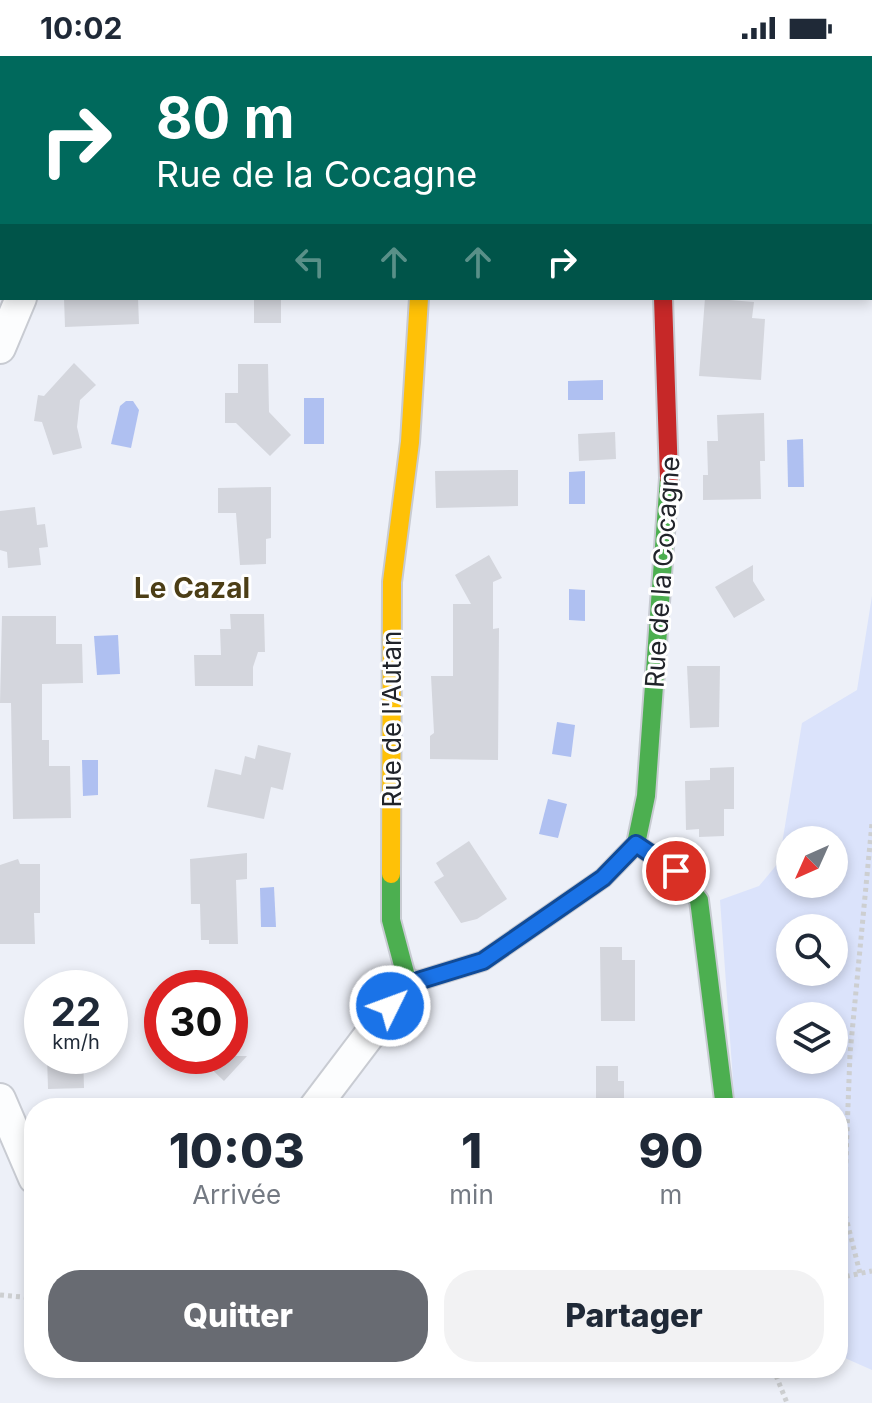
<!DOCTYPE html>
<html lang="fr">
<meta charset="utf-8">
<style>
:root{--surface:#fff;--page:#f2f2f3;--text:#1f2937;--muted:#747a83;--accent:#686b72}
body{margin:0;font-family:Inter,sans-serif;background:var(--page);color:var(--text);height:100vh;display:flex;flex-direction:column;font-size:30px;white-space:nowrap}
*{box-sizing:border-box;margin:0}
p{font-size:26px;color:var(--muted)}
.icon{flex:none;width:44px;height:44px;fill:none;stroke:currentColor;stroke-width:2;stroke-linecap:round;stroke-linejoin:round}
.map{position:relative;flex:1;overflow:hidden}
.drawer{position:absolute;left:24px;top:1042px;width:824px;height:280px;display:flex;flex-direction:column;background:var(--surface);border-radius:32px;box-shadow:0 4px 12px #0003}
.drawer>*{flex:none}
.top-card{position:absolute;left:0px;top:0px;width:872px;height:244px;box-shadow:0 4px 12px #0003;background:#00695c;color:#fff;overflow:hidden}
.needle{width:52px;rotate:225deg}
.tools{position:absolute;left:776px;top:770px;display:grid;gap:16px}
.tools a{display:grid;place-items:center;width:72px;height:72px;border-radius:50%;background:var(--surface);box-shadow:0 4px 12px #0003;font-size:40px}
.speed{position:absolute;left:24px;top:914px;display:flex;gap:16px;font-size:40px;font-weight:700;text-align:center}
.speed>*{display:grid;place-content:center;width:104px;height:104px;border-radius:50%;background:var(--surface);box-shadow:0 4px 12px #0003;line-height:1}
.speed small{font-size:20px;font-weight:400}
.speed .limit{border:12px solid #d22;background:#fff;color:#111}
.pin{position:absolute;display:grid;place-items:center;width:68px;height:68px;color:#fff;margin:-34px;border:4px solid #fff;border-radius:50%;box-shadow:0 2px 8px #0007}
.me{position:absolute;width:88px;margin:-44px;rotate:48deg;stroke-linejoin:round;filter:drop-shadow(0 0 6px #0008)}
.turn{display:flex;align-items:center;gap:28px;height:168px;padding:0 24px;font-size:36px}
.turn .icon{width:104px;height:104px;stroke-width:2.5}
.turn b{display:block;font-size:56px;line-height:68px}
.lanes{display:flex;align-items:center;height:76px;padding:0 24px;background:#0003;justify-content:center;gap:40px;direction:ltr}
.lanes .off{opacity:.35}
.eta{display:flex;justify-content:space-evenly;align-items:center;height:136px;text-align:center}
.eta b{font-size:48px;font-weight:800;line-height:56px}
.action{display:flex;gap:16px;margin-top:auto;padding:16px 24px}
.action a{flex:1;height:92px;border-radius:32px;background:var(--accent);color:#fff;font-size:32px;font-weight:800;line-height:92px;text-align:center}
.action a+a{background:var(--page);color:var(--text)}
.status{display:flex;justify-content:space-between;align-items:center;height:56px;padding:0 40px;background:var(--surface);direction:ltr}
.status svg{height:22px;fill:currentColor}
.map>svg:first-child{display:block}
.green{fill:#dbe3fb;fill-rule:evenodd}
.water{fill:#afc0f1}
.building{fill:#d4d6dd}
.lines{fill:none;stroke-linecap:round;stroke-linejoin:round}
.street-casing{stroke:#c8cbd2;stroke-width:34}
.fast-casing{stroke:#c8cbd2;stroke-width:22}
.slow-casing{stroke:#c8cbd2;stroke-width:22}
.jam-casing{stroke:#c8cbd2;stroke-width:22}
.path{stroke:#cdcfd1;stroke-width:5;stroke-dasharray:4 4;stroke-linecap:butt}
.street{stroke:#fcfdfe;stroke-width:30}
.fast{stroke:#4caf50;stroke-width:18}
.slow{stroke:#ffc107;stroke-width:18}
.jam{stroke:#c62828;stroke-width:18}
.route-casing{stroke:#114b97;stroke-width:20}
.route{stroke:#1a73e8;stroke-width:14}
.labels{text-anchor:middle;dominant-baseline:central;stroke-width:6;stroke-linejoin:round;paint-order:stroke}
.street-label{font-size:26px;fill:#21242a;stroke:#fff}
.neighbourhood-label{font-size:28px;font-weight:bold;fill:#4c3e16;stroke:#fff}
</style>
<div class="status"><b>10:02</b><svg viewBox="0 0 49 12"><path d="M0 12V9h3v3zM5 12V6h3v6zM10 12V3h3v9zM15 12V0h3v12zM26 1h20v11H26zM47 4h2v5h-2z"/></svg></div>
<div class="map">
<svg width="872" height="1347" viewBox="0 0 872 1347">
<rect width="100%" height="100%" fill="#edf0f8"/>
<!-- green -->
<path class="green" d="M872,540V1314L838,1299V1052H735L720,844L759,830L779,806L802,667L857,634ZM790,784H834V828H790ZM790,872H834V916H790ZM790,960H834V1004H790Z"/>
<!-- water -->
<g class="water">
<polygon points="603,324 603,344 568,344 568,325"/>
<rect x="304" y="342" width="20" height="46"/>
<polygon points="126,345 133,345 139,354 131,392 111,388 120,350"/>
<polygon points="803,383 804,431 788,431 787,384"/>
<polygon points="585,415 585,448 569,448 569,416"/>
<polygon points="569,533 585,534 585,565 569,564"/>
<polygon points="118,579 120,618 97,619 94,580"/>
<polygon points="557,666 575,669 571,701 552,698"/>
<polygon points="82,704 98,704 98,739 83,740"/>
<polygon points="548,743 567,748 558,782 539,778"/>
<polygon points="274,831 276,871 261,871 260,832"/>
</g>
<!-- building -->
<g class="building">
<polygon points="64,242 138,242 139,268 65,271"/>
<rect x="254" y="242" width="27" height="25"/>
<polygon points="705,242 754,246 752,262 765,263 761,324 699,320"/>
<polygon points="74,307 96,329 80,344 77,371 82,392 53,399 42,366 34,365 38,339 44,340"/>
<polygon points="238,308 268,308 269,356 291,379 270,400 236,367 225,367 225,337 238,337"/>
<polygon points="764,357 765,405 760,405 761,443 703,444 703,419 708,419 707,385 718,385 717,359"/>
<polygon points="615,376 616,403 579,405 578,378"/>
<polygon points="518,414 518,450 436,452 435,415"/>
<polygon points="271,431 271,482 266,483 266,508 240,509 236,457 218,457 218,432"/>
<polygon points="35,451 37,469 45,468 48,491 39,492 41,509 8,512 7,496 0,494 0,455"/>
<polygon points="489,499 502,522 493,526 493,573 499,572 498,704 430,703 430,680 434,677 431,620 453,620 453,548 471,548 455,519"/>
<polygon points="753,509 753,525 765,544 734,562 715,531"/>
<polygon points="230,558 264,558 265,596 258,596 253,611 253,630 195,630 194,599 221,599 220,573 231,573"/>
<polygon points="2,560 56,560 56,588 82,588 83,627 42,628 42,684 49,684 49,710 70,710 71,762 13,763 11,647 0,647"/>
<polygon points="687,610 720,610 719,671 690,672"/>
<polygon points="258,689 291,697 283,734 271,731 264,763 207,751 215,713 241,719 245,700 255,703"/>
<polygon points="734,711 734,753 724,753 724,780 699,781 699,773 686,774 685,725 710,724 710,712"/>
<polygon points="469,785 507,843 477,863 461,867 434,826 444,820 436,807"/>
<polygon points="247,797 247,823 236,824 238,888 209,888 209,884 201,884 200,848 191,848 190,803"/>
<polygon points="18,803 20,808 40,808 40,857 34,857 35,888 0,888 0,809"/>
<polygon points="600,891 622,891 622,904 635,904 635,965 601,965"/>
<polygon points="47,1000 83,1000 84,1032 48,1033"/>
<polygon points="198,1000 247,1000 224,1025"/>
<polygon points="596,1010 618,1010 618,1025 624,1025 624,1052 596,1052"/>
</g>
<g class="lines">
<defs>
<g id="street">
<polyline points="282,0 289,2"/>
<polyline points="639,0 642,2"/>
<polyline points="192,2 199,0"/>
<polyline points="390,2 393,0"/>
<polyline points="0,96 2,97"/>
<polyline points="0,292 21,242"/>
<polyline points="0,1043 34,1122"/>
<polyline points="314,1052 408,928"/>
</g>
<g id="fast">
<polyline points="636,788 676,815 699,844 725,1052"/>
<polyline points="391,818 391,864 408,928 483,905 603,822 636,788 646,740 669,422"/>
</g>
<polyline id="slow" points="391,818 392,526 410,386 419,242"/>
<polyline id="jam" points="663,242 669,422"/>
</defs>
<!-- street casing -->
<use href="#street" class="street-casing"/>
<!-- fast casing -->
<use href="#fast" class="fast-casing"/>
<!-- slow casing -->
<use href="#slow" class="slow-casing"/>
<!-- jam casing -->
<use href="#jam" class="jam-casing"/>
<!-- path -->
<g class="path">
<polyline points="155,2 158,0"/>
<polyline points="860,1217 844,1154 850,998 872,767"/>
<polyline points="838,1222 872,1215"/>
<polyline points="0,1239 34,1242"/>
<polyline points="773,1312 787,1347"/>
</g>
<!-- street -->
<use href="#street" class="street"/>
<!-- fast -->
<use href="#fast" class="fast"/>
<!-- slow -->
<use href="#slow" class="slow"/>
<!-- jam -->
<use href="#jam" class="jam"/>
</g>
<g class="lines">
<defs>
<polyline id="route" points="390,950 408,928 483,905 603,822 636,788 676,815"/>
</defs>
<!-- route casing -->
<use href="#route" class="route-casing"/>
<!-- route -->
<use href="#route" class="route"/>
</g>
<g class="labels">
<!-- street labels -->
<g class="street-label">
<text transform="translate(662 516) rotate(-86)">Rue de la Cocagne</text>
<text transform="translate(391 663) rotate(-90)">Rue de l'Autan</text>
</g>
<!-- neighbourhood labels -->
<g class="neighbourhood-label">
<text x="192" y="532">Le Cazal</text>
</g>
</g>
</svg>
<div class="tools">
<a><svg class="needle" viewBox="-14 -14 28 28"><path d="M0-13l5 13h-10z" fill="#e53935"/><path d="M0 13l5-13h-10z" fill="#747a83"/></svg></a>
<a><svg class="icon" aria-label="search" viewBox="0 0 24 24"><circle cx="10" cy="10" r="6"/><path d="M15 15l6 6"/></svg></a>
<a><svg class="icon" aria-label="layers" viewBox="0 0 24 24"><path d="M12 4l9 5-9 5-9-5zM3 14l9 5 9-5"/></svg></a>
</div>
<div class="speed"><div>22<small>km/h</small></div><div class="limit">30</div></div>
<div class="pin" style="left:676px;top:815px;background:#d93025"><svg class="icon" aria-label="arrive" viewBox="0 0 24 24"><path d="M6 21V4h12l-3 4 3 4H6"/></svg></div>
<svg class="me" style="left:390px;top:950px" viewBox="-20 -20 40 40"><circle r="17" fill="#1a73e8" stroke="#fff" stroke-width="3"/><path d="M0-11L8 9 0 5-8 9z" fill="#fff"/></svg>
<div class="top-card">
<div class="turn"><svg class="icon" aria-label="right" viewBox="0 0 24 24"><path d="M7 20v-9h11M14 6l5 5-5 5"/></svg><div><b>80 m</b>Rue de la Cocagne</div></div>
<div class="lanes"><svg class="icon off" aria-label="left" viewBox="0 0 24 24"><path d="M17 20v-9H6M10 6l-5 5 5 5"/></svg><svg class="icon off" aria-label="ahead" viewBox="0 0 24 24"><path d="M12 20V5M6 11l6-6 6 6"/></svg><svg class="icon off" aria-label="ahead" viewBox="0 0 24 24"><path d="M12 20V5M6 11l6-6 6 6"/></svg><svg class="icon" aria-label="right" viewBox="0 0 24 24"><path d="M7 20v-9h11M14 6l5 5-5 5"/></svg></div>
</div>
<section class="drawer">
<div class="eta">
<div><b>10:03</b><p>Arrivée</p></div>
<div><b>1</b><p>min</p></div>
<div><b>90</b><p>m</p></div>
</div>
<div class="action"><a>Quitter</a><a>Partager</a></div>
</section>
</div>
